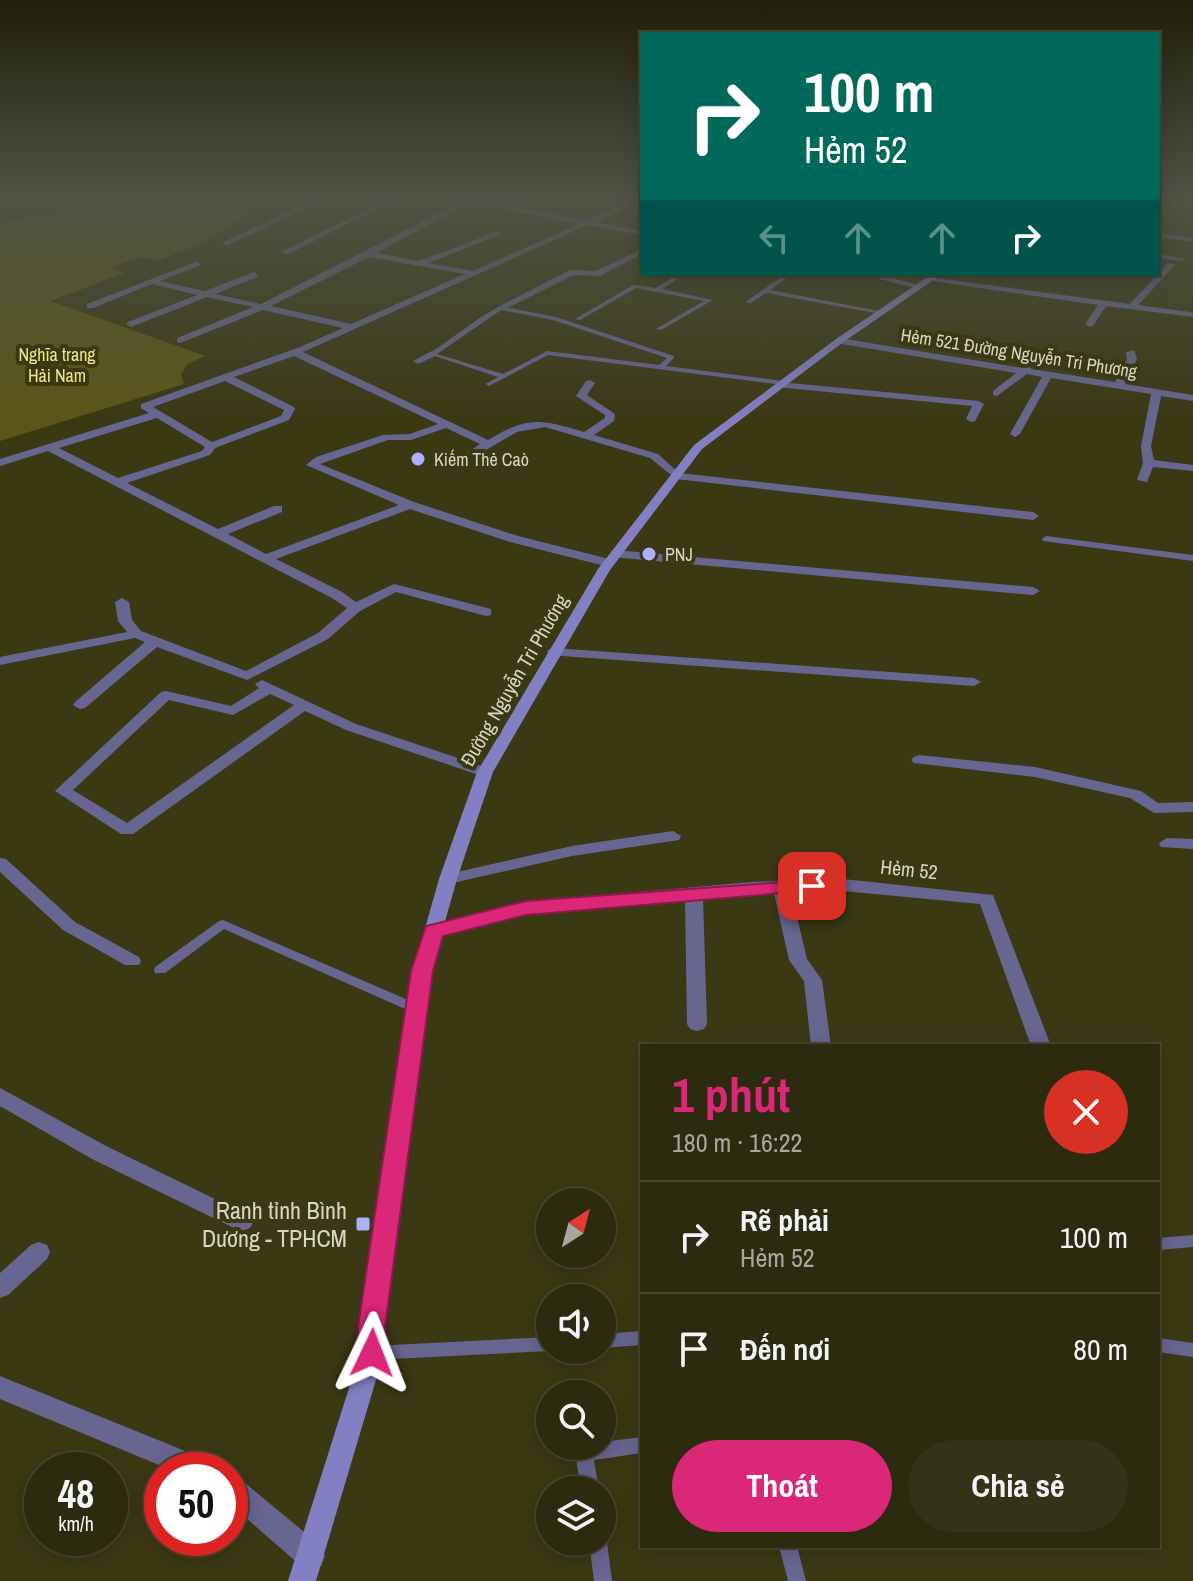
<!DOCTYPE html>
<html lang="vi">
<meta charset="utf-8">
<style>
:root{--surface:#2c2a0f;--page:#343218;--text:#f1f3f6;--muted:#a6a79e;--line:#48462f;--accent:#db2777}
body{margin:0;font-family:"Archivo Narrow",sans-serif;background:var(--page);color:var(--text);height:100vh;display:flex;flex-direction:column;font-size:30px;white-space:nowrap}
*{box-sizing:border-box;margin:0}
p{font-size:26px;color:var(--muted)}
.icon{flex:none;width:44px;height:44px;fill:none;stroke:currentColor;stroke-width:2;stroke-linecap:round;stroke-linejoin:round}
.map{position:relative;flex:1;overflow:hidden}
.sheet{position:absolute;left:640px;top:1044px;width:520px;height:504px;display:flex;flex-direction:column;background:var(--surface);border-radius:0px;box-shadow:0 4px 20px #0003,0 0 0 2px var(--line)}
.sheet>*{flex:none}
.guide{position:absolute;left:640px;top:32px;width:520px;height:244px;border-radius:0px;box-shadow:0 4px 20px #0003,0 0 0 2px var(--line);background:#00695c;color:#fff;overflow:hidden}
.needle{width:52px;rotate:36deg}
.tools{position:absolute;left:536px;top:1188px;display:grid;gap:16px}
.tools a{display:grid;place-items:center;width:80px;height:80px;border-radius:50%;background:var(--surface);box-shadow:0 4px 20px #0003,0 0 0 2px var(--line);font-size:40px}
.speed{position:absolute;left:24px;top:1452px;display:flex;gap:16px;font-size:40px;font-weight:700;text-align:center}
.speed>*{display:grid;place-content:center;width:104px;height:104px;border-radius:50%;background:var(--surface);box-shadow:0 4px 20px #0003,0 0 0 2px var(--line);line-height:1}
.speed small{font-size:20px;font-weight:400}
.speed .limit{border:12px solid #d22;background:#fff;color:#111}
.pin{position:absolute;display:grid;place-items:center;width:68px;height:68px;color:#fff;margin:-34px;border-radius:16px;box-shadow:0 4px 12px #0006}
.me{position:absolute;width:88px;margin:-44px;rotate:2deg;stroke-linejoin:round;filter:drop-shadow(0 0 6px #0008)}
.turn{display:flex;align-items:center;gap:28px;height:168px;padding:0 32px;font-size:36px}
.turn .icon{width:104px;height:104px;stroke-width:2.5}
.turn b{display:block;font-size:56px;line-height:68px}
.lanes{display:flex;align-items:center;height:76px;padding:0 32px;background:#0003;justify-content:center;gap:40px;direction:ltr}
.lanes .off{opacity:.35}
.round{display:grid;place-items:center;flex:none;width:84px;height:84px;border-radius:42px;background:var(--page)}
.summary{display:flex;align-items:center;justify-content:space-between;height:136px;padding:0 32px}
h1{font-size:48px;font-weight:700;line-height:60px;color:var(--accent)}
.primary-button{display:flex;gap:16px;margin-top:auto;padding:16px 32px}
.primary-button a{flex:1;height:92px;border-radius:48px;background:var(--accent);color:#fff;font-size:32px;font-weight:700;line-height:92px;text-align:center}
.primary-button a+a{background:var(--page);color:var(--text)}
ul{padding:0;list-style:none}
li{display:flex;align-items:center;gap:24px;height:112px;padding:0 32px;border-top:2px solid var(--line)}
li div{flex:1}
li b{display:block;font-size:30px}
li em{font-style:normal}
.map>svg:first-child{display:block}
.green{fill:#5b5616}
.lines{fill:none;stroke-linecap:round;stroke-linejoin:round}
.lane{fill:#676691;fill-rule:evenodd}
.street{fill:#676691;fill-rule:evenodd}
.secondary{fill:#8280c3;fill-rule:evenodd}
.route{fill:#db2777;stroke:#8e194d;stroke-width:2}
.poi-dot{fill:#afaefa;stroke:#3b3814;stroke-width:3}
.labels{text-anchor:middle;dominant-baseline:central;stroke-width:8;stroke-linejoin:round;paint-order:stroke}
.far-street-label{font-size:18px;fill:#d8d6c3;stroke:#3b3814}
.far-park-label{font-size:18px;fill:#ede586;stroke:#3b3814}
.far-poi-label{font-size:18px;fill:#d8d6c3;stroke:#3b3814;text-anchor:start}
.street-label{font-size:20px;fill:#d8d6c3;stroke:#3b3814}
.near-poi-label{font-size:24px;fill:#d8d6c3;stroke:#3b3814;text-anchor:end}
</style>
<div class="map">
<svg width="1193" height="1581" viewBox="0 0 1193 1581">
<rect width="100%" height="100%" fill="#3b3814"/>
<!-- green -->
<polygon class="green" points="116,199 274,199 203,242 160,260 140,257 109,268 126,272 51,301 205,356 188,364 181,374 184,384 0,441 0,223"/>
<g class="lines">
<!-- lane -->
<g class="lane">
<polygon points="1158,233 1193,238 1193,242 1158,237"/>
<polygon points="678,274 685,274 662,289 713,300 661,330 656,329 704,301 636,288 580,320 575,319 633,285 656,288"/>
<polygon points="785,274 792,274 770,290 884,312 881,314 766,293 751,303 747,303 747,301"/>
<path d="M500,306L556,317L674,356V358L666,366L783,381L786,383L783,385L548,355L489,386L486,384L487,383L498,377L429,354L481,317ZM501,310L553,320L667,358L659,365L547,351L503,374L437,354Z"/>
<polygon points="1046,536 1193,555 1193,561 1043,541 1042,539"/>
<polygon points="223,920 422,1006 424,1009 422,1012 412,1012 224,929 165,973 155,973 154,970 155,967 219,921"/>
<polygon points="1193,1235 1193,1247 1158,1250 1158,1238"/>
<polygon points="642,1331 642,1345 602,1348 602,1334"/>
<polygon points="550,1337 550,1350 554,1350 550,1351 372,1360 366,1358 364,1353 366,1348 372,1346"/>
<polygon points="1158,1338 1193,1343 1193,1357 1158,1352"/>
<polygon points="642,1437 642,1453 594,1460 599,1490 581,1490 575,1453 578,1447 602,1446 602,1442"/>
<polygon points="602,1534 605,1535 607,1542 612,1581 594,1581 589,1542 602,1542"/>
<polygon points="779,1546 797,1546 806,1581 788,1581"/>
</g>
<!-- street -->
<g class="street">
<polygon points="316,199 327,199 228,245 221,243"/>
<polygon points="388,199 398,199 288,254 281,252"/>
<path d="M454,199H471L586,220L634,199H642L595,222L642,231V235L588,225L303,352L488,440C528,416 540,419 584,432L605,418V415L576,396L586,381L590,380L595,383L587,395L615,414L614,421L594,435L658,454L679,473L1033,512L1039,516L1033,520L676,479L650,458L545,427L517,432L462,464L458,463V459L480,444L446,428L411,440H388L320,464L414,502L518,536L613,560V566L609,567L510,542L410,509L276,559L342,592L356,602L394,584L491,609V615L486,616L396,592L360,611L328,639L247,680L157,647L85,708L80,709L73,705L75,702L145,642L135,638L0,665V657L127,632L118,621L115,602L122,598L129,602L132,620L141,631L246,671L318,633L347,608L332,598L48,451L0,466V459L149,413L141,408V404L300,347L343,328L263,310L180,343L177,342V338L253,307L207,297L131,327L126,324L128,322L197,295L152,284L93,308H87V304L198,261L201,265L160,281L205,291L254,272L258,275L257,277L215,294L261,304L460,202ZM469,203L579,224L473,271L429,263L501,234V230L419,261L376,253ZM369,257L465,274L351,324L271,306ZM294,356L438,424L410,434L383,435L316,457L306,465L399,505L266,554L228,534L282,512V506H274L218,529L127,483L210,455L215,448L289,420L295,409L294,407L234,377ZM225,381L284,410L281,416L212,442L153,407ZM157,418L205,447L202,451L118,478L59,448Z"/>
<polygon points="642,249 642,254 600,276 574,275 503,310 496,308 570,270 596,271"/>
<polygon points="1158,254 1186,259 1182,261 1158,258"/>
<polygon points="1168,263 1175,265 1138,305 1190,312 1193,313 1193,317 1106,306 1093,326 1090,327 1085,324 1098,305 925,280 929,277 1130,304"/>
<polygon points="860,274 876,274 923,286 919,289"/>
<polygon points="839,338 1023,368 1027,366 1032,369 1115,382 1127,359 1126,352 1134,350 1137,359 1125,384 1193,395 1193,401 1161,396 1151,446 1154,460 1193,465 1193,471 1153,467 1147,482 1137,480 1143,463 1141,446 1151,394 1051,378 1020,434 1015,437 1010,434 1042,377 1027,374 997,396 993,395 993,391 1016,373 836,343 834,341"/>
<polygon points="432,351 435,352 435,356 418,364 413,361"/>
<polygon points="780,382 979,401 984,404 975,421 971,422 966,419 972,406 776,387 775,385"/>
<polygon points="615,550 1033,587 1040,591 1033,595 611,557 611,551"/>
<polygon points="554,648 974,678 981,682 974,686 549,655 547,652 549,649"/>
<path d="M262,680L356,724L491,769L493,772L491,775H479L346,730L305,711L133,834H121L55,791L161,692L166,691L231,706L259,688L255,684ZM270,694L294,705L127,823L73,790L169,700L233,715Z"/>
<polygon points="919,755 1035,767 1141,791 1158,803 1193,802 1193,812 1154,813 1130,798 1035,777 914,763 911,760 914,757"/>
<polygon points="673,831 681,836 679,840 572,856 448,884 439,879 448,874 572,846"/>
<polygon points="1167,838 1193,839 1193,849 1161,847 1159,843"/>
<polygon points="0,858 6,859 75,922 139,957 141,961 139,965 125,965 63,930 0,872"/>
<polygon points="843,879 993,895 1051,1046 1031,1046 980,904 843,891 791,892 807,959 822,980 831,1046 811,1046 804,981 789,960 774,893 703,898 707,1024 704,1029 697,1031 690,1029 687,1024 685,900 526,914 434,937 428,935 425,931 428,927 526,902 752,882"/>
<polygon points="0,1088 108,1147 250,1216 253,1222 250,1228 242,1231 234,1228 92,1159 0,1106"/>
<polygon points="39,1242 47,1245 50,1252 47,1259 8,1295 0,1298 0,1273 31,1245"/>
<polygon points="0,1376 210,1461 214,1470 171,1470 0,1399"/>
<polygon points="230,1474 239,1478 321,1546 325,1556 321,1566 311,1570 301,1566 230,1504"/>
</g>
<!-- secondary -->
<polygon class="secondary" points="932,274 942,274 842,343 702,449 610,570 493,772 457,879 431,971 383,1327 384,1353 316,1581 288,1581 360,1353 359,1327 413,971 439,879 477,772 598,569 694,445 836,339"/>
</g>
<!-- sky -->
<linearGradient id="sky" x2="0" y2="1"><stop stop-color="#201f0b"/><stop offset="0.47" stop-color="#4f5345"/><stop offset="1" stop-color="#4f5345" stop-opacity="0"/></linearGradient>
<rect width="1193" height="421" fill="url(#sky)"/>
<!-- route -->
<polygon class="route" points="812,880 819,882 822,886 819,890 526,915 443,936 433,971 385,1327 386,1353 382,1361 372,1365 362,1361 358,1353 358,1327 411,971 426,926 526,901"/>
<!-- markers -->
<g class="poi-dot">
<circle cx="418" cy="459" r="8"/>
<circle cx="649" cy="554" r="8"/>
<rect x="355" y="1216" width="16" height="16" rx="4"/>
</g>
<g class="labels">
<!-- far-street labels -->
<g class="far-street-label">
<text transform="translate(1019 353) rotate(9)">Hẻm 521 Đường Nguyễn Tri Phương</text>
</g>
<!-- far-park labels -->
<g class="far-park-label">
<text x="57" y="354">Nghĩa trang<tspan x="57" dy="21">Hải Nam</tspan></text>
</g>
<!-- far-poi labels -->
<g class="far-poi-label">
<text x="434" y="459">Kiếm Thẻ Caò</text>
<text x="665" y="554">PNJ</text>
</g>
<!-- street labels -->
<g class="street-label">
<text transform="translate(514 680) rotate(-60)">Đường Nguyễn Tri Phương</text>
<text transform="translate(909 869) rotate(6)">Hẻm 52</text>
</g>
<!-- near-poi labels -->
<g class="near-poi-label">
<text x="347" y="1210">Ranh tỉnh Bình<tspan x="347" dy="28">Dương - TPHCM</tspan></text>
</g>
</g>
</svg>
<div class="tools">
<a><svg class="needle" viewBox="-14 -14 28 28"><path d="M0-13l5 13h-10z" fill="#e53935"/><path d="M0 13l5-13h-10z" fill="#a6a79e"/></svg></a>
<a><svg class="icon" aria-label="sound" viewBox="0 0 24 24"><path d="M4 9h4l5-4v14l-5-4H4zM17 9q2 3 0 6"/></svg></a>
<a><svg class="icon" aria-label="search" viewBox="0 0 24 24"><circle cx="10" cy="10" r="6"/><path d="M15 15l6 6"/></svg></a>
<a><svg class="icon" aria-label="layers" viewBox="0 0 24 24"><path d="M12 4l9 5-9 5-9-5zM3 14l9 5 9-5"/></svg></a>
</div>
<div class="speed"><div>48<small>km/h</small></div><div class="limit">50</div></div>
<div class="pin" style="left:812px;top:886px;background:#d93025"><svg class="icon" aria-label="arrive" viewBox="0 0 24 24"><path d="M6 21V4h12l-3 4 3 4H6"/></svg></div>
<svg class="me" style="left:372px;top:1353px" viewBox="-20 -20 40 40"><path d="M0-17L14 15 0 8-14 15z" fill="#db2777" stroke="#fff" stroke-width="4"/></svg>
<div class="guide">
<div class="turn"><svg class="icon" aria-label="right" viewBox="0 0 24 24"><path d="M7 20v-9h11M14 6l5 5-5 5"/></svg><div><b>100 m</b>Hẻm 52</div></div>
<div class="lanes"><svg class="icon off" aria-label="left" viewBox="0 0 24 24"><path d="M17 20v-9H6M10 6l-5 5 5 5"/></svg><svg class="icon off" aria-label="ahead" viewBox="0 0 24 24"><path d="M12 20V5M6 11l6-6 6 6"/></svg><svg class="icon off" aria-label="ahead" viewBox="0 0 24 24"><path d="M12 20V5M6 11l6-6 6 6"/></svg><svg class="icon" aria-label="right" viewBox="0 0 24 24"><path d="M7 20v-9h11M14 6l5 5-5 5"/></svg></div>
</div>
<section class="sheet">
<div class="summary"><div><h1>1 phút</h1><p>180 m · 16:22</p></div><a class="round" style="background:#d93025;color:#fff"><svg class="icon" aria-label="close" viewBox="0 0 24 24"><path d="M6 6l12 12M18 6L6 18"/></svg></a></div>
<ul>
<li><svg class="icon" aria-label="right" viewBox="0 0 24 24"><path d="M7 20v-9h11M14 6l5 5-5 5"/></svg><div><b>Rẽ phải</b><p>Hẻm 52</p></div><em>100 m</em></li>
<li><svg class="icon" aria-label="arrive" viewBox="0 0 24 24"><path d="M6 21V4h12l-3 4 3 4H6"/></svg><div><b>Đến nơi</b></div><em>80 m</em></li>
</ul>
<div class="primary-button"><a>Thoát</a><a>Chia sẻ</a></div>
</section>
</div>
